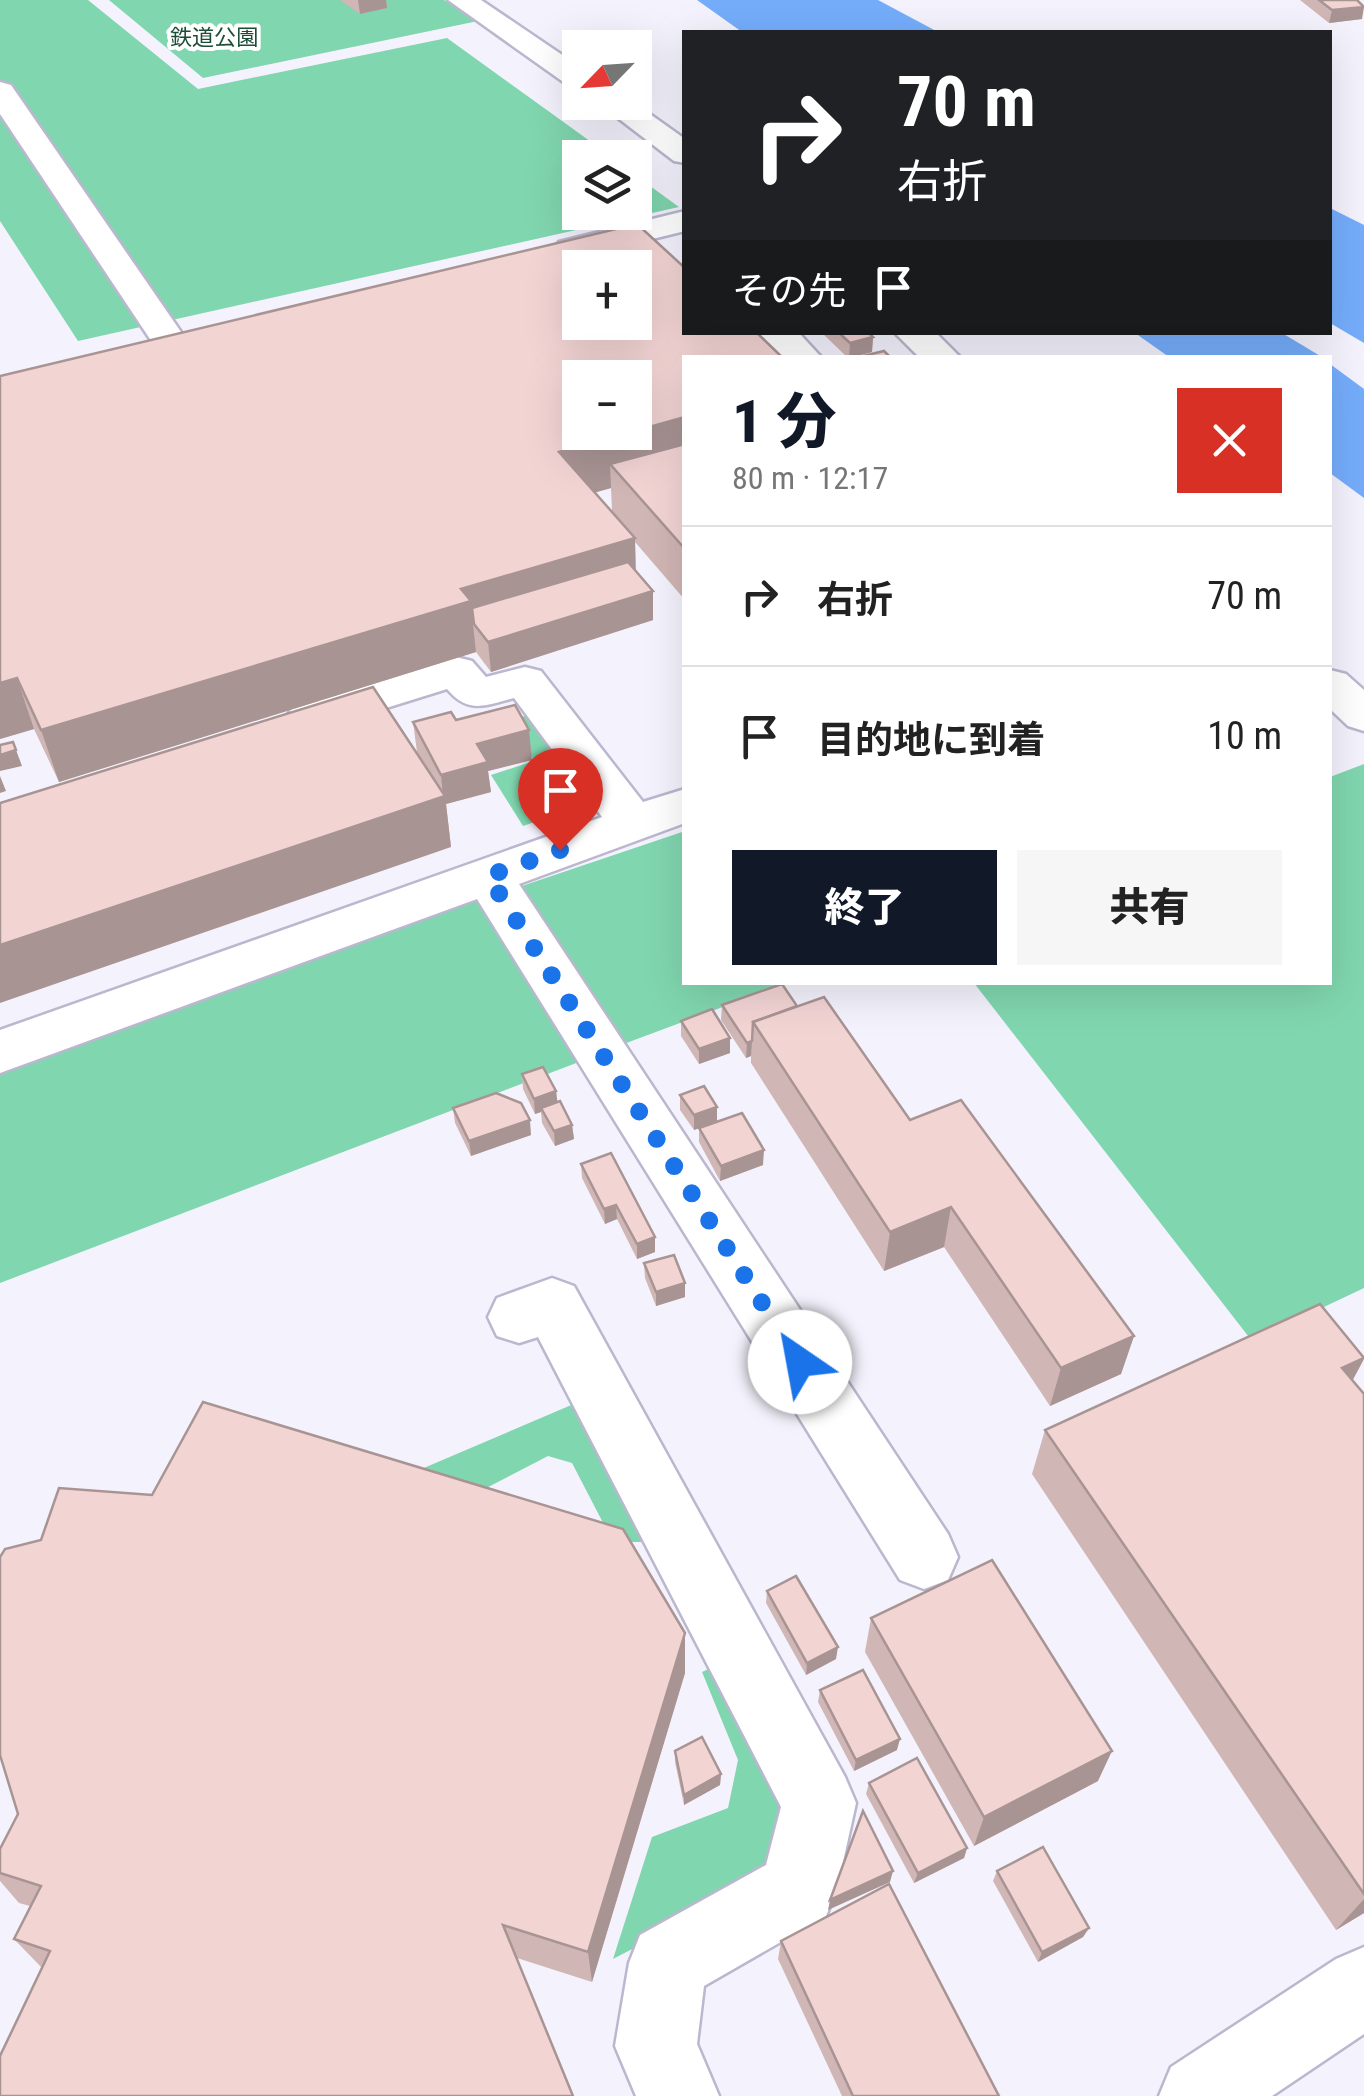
<!DOCTYPE html>
<html lang="ja">
<meta charset="utf-8">
<style>
:root{--surface:#fff;--page:#f6f6f6;--text:#222;--muted:#767676;--line:#e0e0e0;--accent:#111827}
body{margin:0;font-family:"Roboto Condensed","Noto Sans JP",sans-serif;background:var(--page);color:var(--text);height:100vh;display:flex;flex-direction:column;font-size:38px;white-space:nowrap}
*{box-sizing:border-box;margin:0}
p{font-size:32px;color:var(--muted)}
.icon{flex:none;width:55px;height:55px;fill:none;stroke:currentColor;stroke-width:2;stroke-linecap:round;stroke-linejoin:round}
.map{position:relative;flex:1;overflow:hidden}
.sheet{position:absolute;left:682px;top:355px;width:650px;height:630px;display:flex;flex-direction:column;background:var(--surface);border-radius:0px;box-shadow:0 10px 40px #0002}
.sheet>*{flex:none}
.top-card{position:absolute;left:682px;top:30px;width:650px;height:305px;border-radius:0px;box-shadow:0 10px 40px #0002;background:#202124;color:#fff;overflow:hidden}
.needle{width:65px;rotate:245deg}
.tools{position:absolute;left:562px;top:30px;display:grid;gap:20px}
.tools a{display:grid;place-items:center;width:90px;height:90px;border-radius:0px;background:var(--surface);box-shadow:0 10px 40px #0002;font-size:50px}
.pin{position:absolute;display:grid;place-items:center;width:85px;height:85px;color:#fff;margin:-102px -42px;border-radius:50% 50% 50% 0;rotate:-45deg;box-shadow:0 0 10px #0007}
.pin .icon{rotate:45deg}
.me{position:absolute;width:110px;margin:-55px;rotate:327deg;stroke-linejoin:round;filter:drop-shadow(0 0 8px #0008)}
.turn{display:flex;align-items:center;gap:35px;height:210px;padding:0 50px;font-size:45px}
.turn .icon{width:130px;height:130px;stroke-width:2.5}
.turn b{display:block;font-size:70px;line-height:85px}
.then{display:flex;align-items:center;height:95px;padding:0 50px;background:#0003;gap:20px;font-size:38px}
.round{display:grid;place-items:center;flex:none;width:105px;height:105px;border-radius:0px;background:var(--page)}
.head{display:flex;align-items:center;justify-content:space-between;height:170px;padding:0 50px}
h1{font-size:60px;font-weight:800;line-height:75px;color:var(--accent)}
.action{display:flex;gap:20px;margin-top:auto;padding:20px 50px}
.action a{flex:1;height:115px;border-radius:0px;background:var(--accent);color:#fff;font-size:40px;font-weight:800;line-height:115px;text-align:center}
.action a+a{background:var(--page);color:var(--text)}
ul{padding:0;list-style:none}
li{display:flex;align-items:center;gap:30px;height:140px;padding:0 50px;border-top:2px solid var(--line)}
li div{flex:1}
li b{display:block;font-size:38px}
li em{font-style:normal}
.map>svg:first-child{display:block}
.green{fill:#80d6af}
.water{fill:#75adfb}
.lines{fill:none;stroke-linecap:round;stroke-linejoin:round}
.minor-casing{stroke:#bab7cf;stroke-width:5}
.minor{fill:#fff;fill-rule:evenodd}
.wall{fill:#d0b6b5;fill-rule:evenodd}
.shaded-wall{fill:#a99494}
.building{fill:#f2d4d3;stroke:#a99494;stroke-width:2.5;fill-rule:evenodd}
.route{stroke:#1a73e8;stroke-width:18;stroke-dasharray:0 32.4}
.labels{text-anchor:middle;dominant-baseline:central;stroke-width:8;stroke-linejoin:round;paint-order:stroke}
.far-park-label{font-size:22px;fill:#1c4d39;stroke:#fff}
</style>
<div class="map">
<svg width="1364" height="2096" viewBox="0 0 1364 2096">
<rect width="100%" height="100%" fill="#f4f3fd"/>
<!-- green -->
<g class="green">
<polygon points="0,0 88,0 198,89 447,38 612,157 580,158 580,212 635,212 635,175 679,207 78,341 0,221"/>
<polygon points="109,0 444,0 478,21 203,78"/>
<polygon points="533,714 564,762 550,769 575,808 523,826 491,775 534,761 518,730 459,732"/>
<polygon points="1364,764 1364,1288 1252,1341 974,983 1330,982 1330,777"/>
<polygon points="685,831 685,982 787,983 613,1048 510,890"/>
<polygon points="474,888 592,1057 0,1283 0,1062"/>
<polygon points="576,1403 648,1542 613,1542 572,1463 548,1456 465,1499 412,1473"/>
<polygon points="724,1662 788,1794 765,1880 613,1959 652,1837 728,1808 738,1760 702,1672"/>
</g>
<!-- water -->
<g class="water">
<polygon points="697,0 878,0 938,32 742,32"/>
<polygon points="1330,208 1364,225 1364,343 1330,323"/>
<polygon points="1135,333 1282,333 1322,357 1169,357"/>
<polygon points="1330,364 1364,389 1364,498 1330,473"/>
</g>
<g class="lines">
<defs>
<g id="minor">
<polygon points="448,0 481,0 580,67 580,89 569,86"/>
<polygon points="0,82 11,85 192,348 187,356 174,359 161,356 156,348 0,114"/>
<polygon points="597,102 633,102 685,139 685,163 674,161"/>
<polygon points="685,211 685,231 571,259 559,256 554,249 559,242"/>
<polygon points="758,332 798,332 822,358 782,358"/>
<polygon points="894,332 935,332 961,358 920,358"/>
<path d="M456,657L472,661L486,677L525,667L541,671L643,802L685,789V823L519,884L948,1534L958,1557L948,1580L924,1589L900,1580L477,899L0,1073V1030L602,817L514,698C485,706 468,714 447,689L309,732L293,727L286,717L293,707Z"/>
<polygon points="1330,670 1346,674 1364,690 1364,731 1348,726 1330,709"/>
<polygon points="552,1278 574,1286 845,1777 856,1803 837,1889 826,1916 704,1986 697,2044 719,2096 636,2096 615,2046 629,1963 640,1935 766,1865 781,1807 538,1337 519,1343 497,1336 488,1317 497,1298"/>
<polygon points="1364,1947 1364,2034 1272,2096 1159,2096 1171,2067 1336,1959"/>
</g>
</defs>
<!-- minor casing -->
<use href="#minor" class="minor-casing"/>
<!-- minor -->
<use href="#minor" class="minor"/>
</g>
<!-- wall -->
<g class="wall">
<polygon points="340,0 386,0 387,8 360,14"/>
<polygon points="1300,0 1357,0 1362,19 1329,23"/>
<polygon points="821,332 868,332 873,337 872,352 848,358"/>
<path d="M762,338L685,358V600L635,542L636,571L653,620L491,672L476,652L59,782L34,729L0,739V376ZM611,488L612,511L595,492Z"/>
<polygon points="456,720 532,760 488,771 491,792 446,804 451,847 423,763 417,752 413,722"/>
<polygon points="722,1005 797,1006 910,1120 1134,1336 1121,1374 1050,1406 944,1247 884,1271 751,1063 751,1056 746,1058 721,1020"/>
<polygon points="681,1021 730,1038 730,1053 699,1064 681,1036"/>
<polygon points="522,1074 556,1091 557,1102 572,1125 574,1139 555,1146 542,1123 541,1112 535,1114 523,1089"/>
<polygon points="680,1095 717,1121 763,1165 720,1181 699,1142 699,1128 694,1130 680,1110"/>
<polygon points="453,1108 531,1135 471,1156 455,1123"/>
<polygon points="581,1164 655,1237 655,1252 637,1259 617,1219 605,1224 582,1178"/>
<polygon points="644,1263 685,1283 685,1297 656,1306 645,1278"/>
<polygon points="1353,1380 1364,1394 1364,1913 1336,1930 1032,1474 1045,1430"/>
<polygon points="767,1591 836,1659 806,1675 766,1603"/>
<polygon points="871,1618 1098,1781 974,1846 865,1652"/>
<polygon points="685,1633 685,1673 592,1982 517,1958 42,1968 14,1939 30,1906 19,1903 0,1881 0,1849"/>
<polygon points="820,1690 897,1750 854,1771 818,1702"/>
<polygon points="675,1751 721,1774 720,1785 684,1805 675,1762"/>
<polygon points="869,1783 967,1848 964,1858 914,1883 866,1794"/>
<polygon points="997,1871 1089,1928 1083,1937 1038,1962 993,1881"/>
<polygon points="781,1941 999,2096 842,2096 778,1959"/>
</g>
<!-- shaded-wall -->
<g class="shaded-wall">
<polygon points="358,0 386,0 387,8 360,14"/>
<polygon points="1364,7 1362,19 1329,23 1332,10"/>
<polygon points="873,337 872,352 849,358 850,343"/>
<polygon points="685,417 685,466 610,464 611,488 562,502 559,452 628,432 635,432 635,431"/>
<polygon points="635,538 636,588 473,624 476,652 59,782 41,730 461,589"/>
<polygon points="653,591 653,620 491,672 488,642"/>
<polygon points="17,678 34,729 0,739 0,683"/>
<polygon points="529,730 532,760 488,771 491,792 446,804 451,847 0,1003 0,945 443,796 441,775 477,744"/>
<polygon points="16,750 22,766 0,771 0,755"/>
<polygon points="0,776 6,791 0,793"/>
<polygon points="730,1038 730,1053 699,1064 699,1049"/>
<polygon points="752,1041 751,1056 746,1058 747,1043"/>
<polygon points="556,1091 558,1106 541,1108 541,1112 535,1114 534,1099"/>
<polygon points="717,1107 717,1122 694,1130 694,1115"/>
<polygon points="530,1120 531,1135 471,1156 469,1141"/>
<polygon points="572,1125 574,1139 555,1146 554,1131"/>
<polygon points="764,1150 763,1165 720,1181 721,1166"/>
<polygon points="616,1205 617,1219 605,1224 604,1209"/>
<polygon points="951,1207 944,1247 884,1271 890,1232"/>
<polygon points="655,1237 655,1252 637,1259 637,1244"/>
<polygon points="685,1283 685,1297 656,1306 656,1292"/>
<polygon points="1134,1336 1121,1374 1050,1406 1061,1368"/>
<polygon points="1364,1359 1340,1404 1342,1368"/>
<polygon points="685,1633 685,1673 592,1982 588,1952"/>
<polygon points="838,1647 836,1659 806,1675 807,1663"/>
<polygon points="900,1739 897,1750 854,1771 856,1760"/>
<polygon points="1112,1751 1098,1781 974,1846 984,1817"/>
<polygon points="721,1774 720,1785 684,1805 684,1795"/>
<polygon points="967,1848 964,1858 914,1883 918,1873"/>
<polygon points="893,1871 890,1882 828,1910 830,1900"/>
<polygon points="1364,1899 1364,1913 1336,1930"/>
<polygon points="1089,1928 1083,1937 1038,1962 1042,1952"/>
</g>
<!-- building -->
<g class="building">
<polygon points="1319,0 1357,0 1364,7 1332,10"/>
<path d="M637,224L685,268V332H756L783,358H685V417L635,431V378H580V432H628L559,452L635,538L461,589L471,601L41,730L17,678L0,683V376ZM580,268H635V322H580Z"/>
<polygon points="838,332 868,332 873,337 850,343"/>
<polygon points="884,351 891,358 859,357"/>
<polygon points="685,444 685,549 610,464"/>
<polygon points="628,562 653,591 488,642 474,624 472,608"/>
<polygon points="373,687 445,796 0,945 0,803"/>
<polygon points="515,705 529,730 477,744 488,762 441,775 413,722 451,712 456,720"/>
<polygon points="13,742 16,750 0,755 0,745"/>
<polygon points="782,984 797,1006 753,1022 752,1041 747,1043 722,1005"/>
<polygon points="824,997 910,1120 961,1100 1134,1336 1061,1368 951,1207 890,1232 753,1022"/>
<polygon points="712,1009 730,1038 699,1049 681,1021"/>
<polygon points="543,1067 556,1091 534,1099 522,1074"/>
<polygon points="704,1086 717,1107 694,1115 680,1095"/>
<polygon points="496,1093 521,1103 530,1120 469,1141 453,1108"/>
<polygon points="560,1101 572,1125 554,1131 541,1108"/>
<polygon points="742,1113 764,1150 721,1166 699,1128"/>
<polygon points="611,1153 655,1237 637,1244 616,1205 604,1209 581,1164"/>
<polygon points="674,1255 685,1283 656,1292 644,1263"/>
<polygon points="1320,1304 1364,1358 1342,1368 1364,1394 1364,1894 1045,1430"/>
<polygon points="203,1402 623,1529 685,1633 588,1952 503,1925 573,2096 0,2096 0,2056 50,1951 14,1939 41,1886 0,1873 0,1849 18,1814 0,1755 0,1557 5,1549 41,1540 59,1488 152,1495"/>
<polygon points="992,1560 1112,1751 984,1817 871,1618"/>
<polygon points="796,1576 838,1647 807,1663 767,1591"/>
<polygon points="863,1670 900,1739 856,1760 820,1690"/>
<polygon points="702,1737 721,1774 684,1795 675,1751"/>
<polygon points="917,1758 967,1848 918,1873 869,1783"/>
<polygon points="863,1811 893,1871 830,1900"/>
<polygon points="1043,1847 1089,1928 1042,1952 997,1871"/>
<polygon points="889,1884 999,2096 853,2096 781,1941"/>
</g>
<g class="lines">
<!-- route -->
<polyline class="route" points="560,850 488,876 800,1362"/>
</g>
<g class="labels">
<!-- far-park labels -->
<g class="far-park-label">
<text x="214" y="37">鉄道公園</text>
</g>
</g>
</svg>
<div class="tools">
<a><svg class="needle" viewBox="-14 -14 28 28"><path d="M0-13l5 13h-10z" fill="#e53935"/><path d="M0 13l5-13h-10z" fill="#767676"/></svg></a>
<a><svg class="icon" aria-label="layers" viewBox="0 0 24 24"><path d="M12 4l9 5-9 5-9-5zM3 14l9 5 9-5"/></svg></a>
<a>+</a>
<a>−</a>
</div>
<div class="pin" style="left:560px;top:850px;background:#d93025"><svg class="icon" aria-label="arrive" viewBox="0 0 24 24"><path d="M6 21V4h12l-3 4 3 4H6"/></svg></div>
<svg class="me" style="left:800px;top:1362px" viewBox="-20 -20 40 40"><circle r="19" fill="#fff"/><path d="M0-13L10 11 0 6-10 11z" fill="#1a73e8"/></svg>
<div class="top-card">
<div class="turn"><svg class="icon" aria-label="right" viewBox="0 0 24 24"><path d="M7 20v-9h11M14 6l5 5-5 5"/></svg><div><b>70 m</b>右折</div></div>
<div class="then">その先<svg class="icon" aria-label="arrive" viewBox="0 0 24 24"><path d="M6 21V4h12l-3 4 3 4H6"/></svg></div>
</div>
<section class="sheet">
<div class="head"><div><h1>1 分</h1><p>80 m · 12:17</p></div><a class="round" style="background:#d93025;color:#fff"><svg class="icon" aria-label="close" viewBox="0 0 24 24"><path d="M6 6l12 12M18 6L6 18"/></svg></a></div>
<ul>
<li><svg class="icon" aria-label="right" viewBox="0 0 24 24"><path d="M7 20v-9h11M14 6l5 5-5 5"/></svg><div><b>右折</b></div><em>70 m</em></li>
<li><svg class="icon" aria-label="arrive" viewBox="0 0 24 24"><path d="M6 21V4h12l-3 4 3 4H6"/></svg><div><b>目的地に到着</b></div><em>10 m</em></li>
</ul>
<div class="action"><a>終了</a><a>共有</a></div>
</section>
</div>
